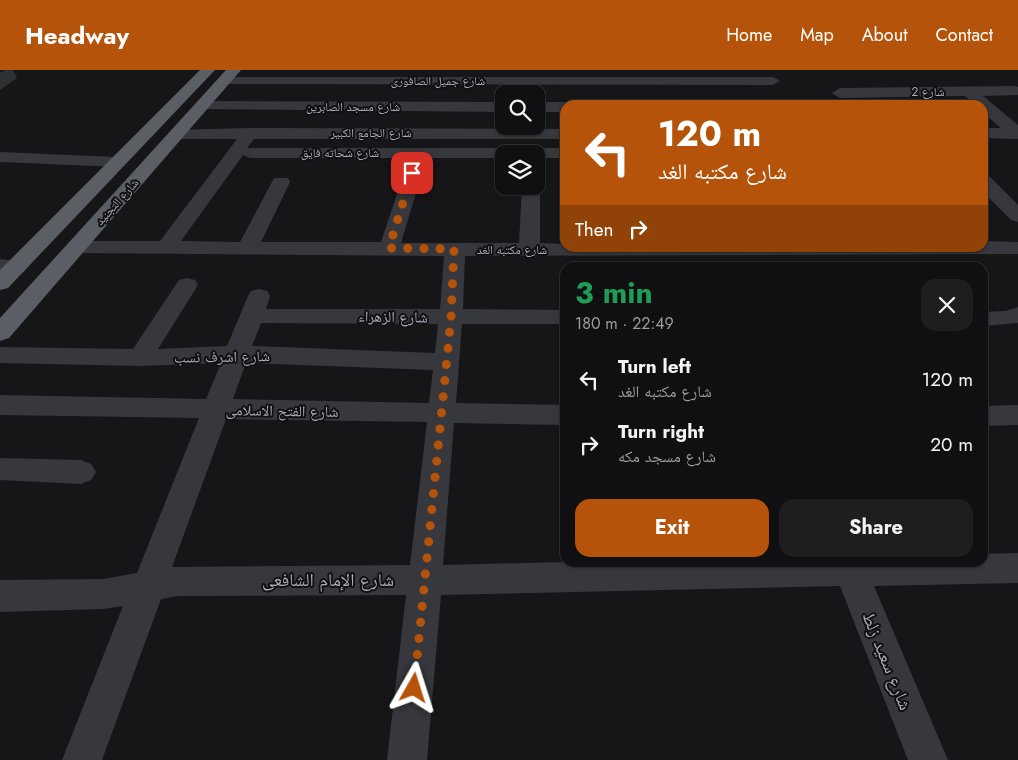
<!DOCTYPE html>
<meta charset="utf-8">
<style>
:root{--surface:#101012;--page:#1e1e20;--text:#f1f3f6;--muted:#9c9d9f;--line:#303032;--accent:#b45309}
body{margin:0;font-family:Jost,"Noto Naskh Arabic",sans-serif;background:var(--page);color:var(--text);height:100vh;display:flex;flex-direction:column;font-size:19px;white-space:nowrap}
*{box-sizing:border-box;margin:0}
p{font-size:16px;color:var(--muted)}
.icon{flex:none;width:28px;height:28px;fill:none;stroke:currentColor;stroke-width:2;stroke-linecap:round;stroke-linejoin:round}
.map{position:relative;flex:1;overflow:hidden}
.details{position:absolute;left:560px;top:192px;width:428px;height:305px;display:flex;flex-direction:column;background:var(--surface);border-radius:15px;box-shadow:0 1px 4px #0004,0 0 0 1px var(--line)}
.details>*{flex:none}
.hud{position:absolute;left:560px;top:30px;width:428px;height:152px;border-radius:15px;box-shadow:0 1px 4px #0004,0 0 0 1px var(--line);background:#b45309;color:#fff;overflow:hidden}
.buttons{position:absolute;left:495px;top:15px;display:grid;gap:10px}
.buttons a{display:grid;place-items:center;width:50px;height:50px;border-radius:10px;background:var(--surface);box-shadow:0 1px 4px #0004,0 0 0 1px var(--line);font-size:25px}
.pin{position:absolute;display:grid;place-items:center;width:42px;height:42px;color:#fff;margin:-21px;border-radius:10px;box-shadow:0 2px 8px #0006}
.me{position:absolute;width:55px;margin:-28px;rotate:6deg;stroke-linejoin:round;filter:drop-shadow(0 0 4px #0008)}
.turn{display:flex;align-items:center;gap:18px;height:105px;padding:0 15px;font-size:22px}
.turn .icon{width:65px;height:65px;stroke-width:2.5}
.turn b{display:block;font-size:35px;line-height:42px}
.then{display:flex;align-items:center;height:48px;padding:0 15px;background:#0003;gap:10px;font-size:19px}
.round{display:grid;place-items:center;flex:none;width:52px;height:52px;border-radius:15px;background:var(--page)}
.overview{display:flex;align-items:center;justify-content:space-between;height:85px;padding:0 15px}
h1{font-size:30px;font-weight:700;line-height:38px;color:#1e9e55}
.action{display:flex;gap:10px;margin-top:auto;padding:10px 15px}
.action a{flex:1;height:58px;border-radius:15px;background:var(--accent);color:#fff;font-size:20px;font-weight:700;line-height:58px;text-align:center}
.action a+a{background:var(--page);color:var(--text)}
ul{padding:0;list-style:none}
li{display:flex;align-items:center;gap:15px;height:65px;padding:0 15px}
li div{flex:1}
li b{display:block;font-size:19px}
li em{font-style:normal}
header{display:flex;align-items:center;gap:30px;box-sizing:border-box;height:70px;padding:0 25px;background:var(--accent);color:#fff}
header strong{font-size:24px}
nav{display:flex;gap:28px;margin-inline-start:auto;font-size:18px}
.map>svg:first-child{display:block}
.lines{fill:none;stroke-linecap:round;stroke-linejoin:round}
.minor{fill:#37383d;fill-rule:evenodd}
.trunk{fill:#5b5e65;fill-rule:evenodd}
.shaded-wall{fill:#2f3033}
.route{stroke:#b45309;stroke-width:9;stroke-dasharray:0 16.2}
.labels{text-anchor:middle;dominant-baseline:central;stroke-width:4;stroke-linejoin:round;paint-order:stroke}
.far-street-label{font-size:12px;fill:#a8adb8;stroke:#111113}
.street-label{font-size:15px;fill:#a8adb8;stroke:#111113}
.near-street-label{font-size:18px;fill:#a8adb8;stroke:#111113}
</style>
<header>
<strong>Headway</strong>
<nav><a>Home</a><a>Map</a><a>About</a><a>Contact</a></nav>
</header>
<div class="map">
<svg width="1018" height="690" viewBox="0 0 1018 690">
<rect width="100%" height="100%" fill="#161618"/>
<g class="lines">
<!-- minor -->
<g class="minor">
<polygon points="224,7 773,7 780,11 773,15 219,14 217,11 219,8"/>
<polygon points="1015,16 1018,17 1018,25 983,26 1018,55 1018,69 982,68 982,58 1001,58 982,42 982,35 975,35 965,26 840,28 832,23 840,18"/>
<polygon points="202,31 504,32 504,42 196,39 194,36"/>
<polygon points="536,32 565,32 571,35 565,35 565,42 536,42"/>
<path d="M250,58L565,59V69H254L247,78H565V88H536V84H504V88H250L243,85L181,171L240,172L272,112L274,108H288L290,112L261,172H381L404,103L407,99H419L422,103L401,173H519L522,116H536V112L540,116V173L565,174V178H982V171L1018,172V184L465,186L463,239L565,240V254H462L456,333L565,335V355L454,353L443,495L565,492H982V484L1018,483V513L874,516L948,690H908L840,516L441,525L427,690H387L406,525L177,526L161,529L102,690H62L123,536L103,539L0,542V510L103,509L137,503L199,348L0,345V325L206,329L221,293L140,296L0,293V277L133,279L179,210L187,208L195,210L198,215L158,279L227,276L248,226L251,221L259,219L267,221L270,226L266,239H440L444,186L78,183L71,181L67,177L71,173L78,171H160L237,69H177L171,68L169,64L171,60ZM261,253L438,254L435,283L252,276ZM246,293L433,300L429,333L233,329ZM226,349L427,352L410,495L172,497Z"/>
<polygon points="0,82 118,87 124,88 127,92 124,96 118,97 0,92"/>
<polygon points="982,105 989,106 1018,135 1018,152 1011,150 982,121"/>
<polygon points="0,189 24,192 27,197 24,202 0,203"/>
<polygon points="1018,237 1018,253 982,256 982,242 1006,241"/>
<polygon points="1018,335 1018,355 982,356 982,336"/>
<polygon points="0,388 81,390 91,394 96,402 91,410 81,414 0,410"/>
</g>
<!-- trunk -->
<g class="trunk">
<polygon points="200,0 215,0 8,218 0,220 0,200"/>
<polygon points="226,0 241,0 9,268 0,271 0,248"/>
</g>
</g>
<!-- shaded-wall -->
<polygon class="shaded-wall" points="5,0 13,0 17,8 0,20 0,3"/>
<g class="lines">
<!-- route -->
<polyline class="route" points="412,103 389,178 454,179 451,248 414,618"/>
</g>
<g class="labels">
<!-- far-street labels -->
<g class="far-street-label">
<text x="438" y="11">شارع جميل الصافورى</text>
<text x="928" y="22">شارع 2</text>
<text x="353" y="37">شارع مسجد الصابرين</text>
<text x="371" y="63">شارع الجامع الكبير</text>
<text x="340" y="83">شارع شحاته فايق</text>
<text transform="translate(117 132) rotate(-48)">شارع التجنيد</text>
<text x="512" y="180">شارع مكتبه الغد</text>
</g>
<!-- street labels -->
<g class="street-label">
<text transform="translate(393 247) rotate(1)">شارع الزهراء</text>
<text transform="translate(222 287) rotate(-1)">شارع اشرف نسب</text>
<text transform="translate(282 341) rotate(1)">شارع الفتح الاسلامى</text>
</g>
<!-- near-street labels -->
<g class="near-street-label">
<text x="328" y="510">شارع الإمام الشافعى</text>
<text transform="translate(887 591) rotate(68)">شارع سعيد زلط</text>
</g>
</g>
</svg>
<div class="buttons">
<a><svg class="icon" aria-label="search" viewBox="0 0 24 24"><circle cx="10" cy="10" r="6"/><path d="M15 15l6 6"/></svg></a>
<a><svg class="icon" aria-label="layers" viewBox="0 0 24 24"><path d="M12 4l9 5-9 5-9-5zM3 14l9 5 9-5"/></svg></a>
</div>
<div class="pin" style="left:412px;top:103px;background:#d93025"><svg class="icon" aria-label="arrive" viewBox="0 0 24 24"><path d="M6 21V4h12l-3 4 3 4H6"/></svg></div>
<svg class="me" style="left:414px;top:618px" viewBox="-20 -20 40 40"><path d="M0-17L14 15 0 8-14 15z" fill="#b45309" stroke="#fff" stroke-width="4"/></svg>
<div class="hud">
<div class="turn"><svg class="icon" aria-label="left" viewBox="0 0 24 24"><path d="M17 20v-9H6M10 6l-5 5 5 5"/></svg><div><b>120 m</b>شارع مكتبه الغد</div></div>
<div class="then">Then<svg class="icon" aria-label="right" viewBox="0 0 24 24"><path d="M7 20v-9h11M14 6l5 5-5 5"/></svg></div>
</div>
<section class="details">
<div class="overview"><div><h1>3 min</h1><p>180 m · 22:49</p></div><a class="round"><svg class="icon" aria-label="close" viewBox="0 0 24 24"><path d="M6 6l12 12M18 6L6 18"/></svg></a></div>
<ul>
<li><svg class="icon" aria-label="left" viewBox="0 0 24 24"><path d="M17 20v-9H6M10 6l-5 5 5 5"/></svg><div><b>Turn left</b><p>شارع مكتبه الغد</p></div><em>120 m</em></li>
<li><svg class="icon" aria-label="right" viewBox="0 0 24 24"><path d="M7 20v-9h11M14 6l5 5-5 5"/></svg><div><b>Turn right</b><p>شارع مسجد مكه</p></div><em>20 m</em></li>
</ul>
<div class="action"><a>Exit</a><a>Share</a></div>
</section>
</div>
